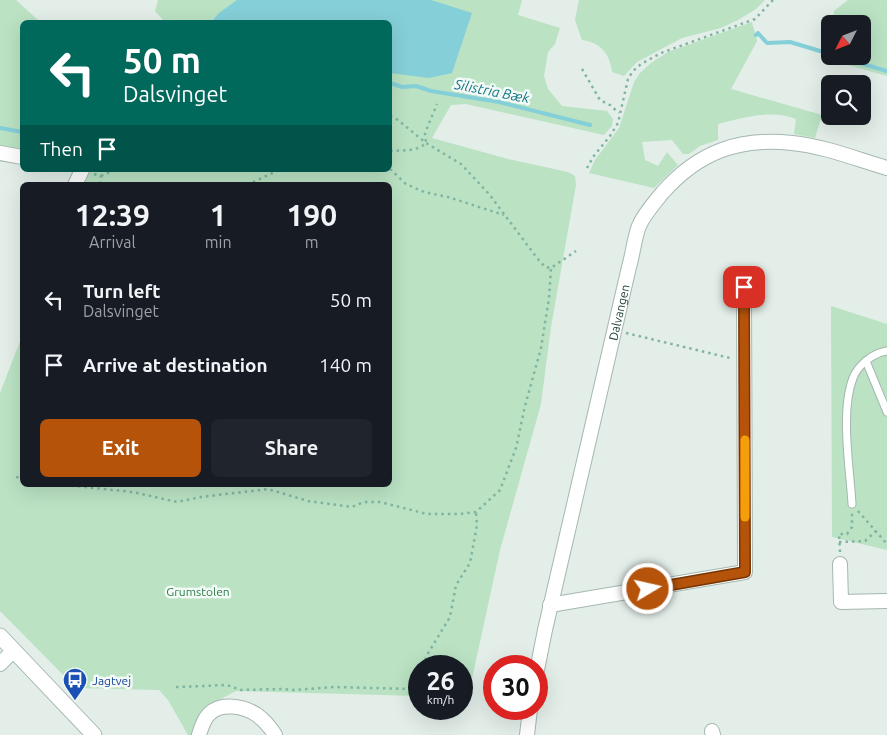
<!DOCTYPE html>
<meta charset="utf-8">
<style>
:root{--surface:#171b24;--page:#20242c;--text:#f1f3f6;--muted:#9ea1a6;--accent:#b45309}
body{margin:0;font-family:Ubuntu,sans-serif;background:var(--page);color:var(--text);height:100vh;display:flex;flex-direction:column;font-size:19px;white-space:nowrap}
*{box-sizing:border-box;margin:0}
p{font-size:16px;color:var(--muted)}
.icon{flex:none;width:28px;height:28px;fill:none;stroke:currentColor;stroke-width:2;stroke-linecap:round;stroke-linejoin:round}
.map{position:relative;flex:1;overflow:hidden}
.side{position:absolute;left:20px;top:182px;width:372px;height:305px;display:flex;flex-direction:column;background:var(--surface);border-radius:8px;box-shadow:0 5px 20px #0002}
.side>*{flex:none}
.hud{position:absolute;left:20px;top:20px;width:372px;height:152px;border-radius:8px;box-shadow:0 5px 20px #0002;background:#00695c;color:#fff;overflow:hidden}
.needle{width:32px;rotate:228deg}
.tools{position:absolute;left:821px;top:15px;display:grid;gap:10px}
.tools a{display:grid;place-items:center;width:50px;height:50px;border-radius:8px;background:var(--surface);box-shadow:0 5px 20px #0002;font-size:25px}
.speed{position:absolute;left:408px;top:655px;display:flex;gap:10px;font-size:25px;font-weight:700;text-align:center}
.speed>*{display:grid;place-content:center;width:65px;height:65px;border-radius:50%;background:var(--surface);box-shadow:0 5px 20px #0002;line-height:1}
.speed small{font-size:12px;font-weight:400}
.speed .limit{border:8px solid #d22;background:#fff;color:#111}
.pin{position:absolute;display:grid;place-items:center;width:42px;height:42px;color:#fff;margin:-21px;border-radius:10px;box-shadow:0 2px 8px #0006}
.me{position:absolute;width:55px;margin:-28px;rotate:81deg;stroke-linejoin:round;filter:drop-shadow(0 0 4px #0008)}
.turn{display:flex;align-items:center;gap:18px;height:105px;padding:0 20px;font-size:22px}
.turn .icon{width:65px;height:65px;stroke-width:2.5}
.turn b{display:block;font-size:35px;line-height:42px}
.then{display:flex;align-items:center;height:48px;padding:0 20px;background:#0003;gap:10px;font-size:19px}
.eta{display:flex;justify-content:space-evenly;align-items:center;height:85px;text-align:center}
.eta b{font-size:30px;font-weight:700;line-height:35px}
.primary-button{display:flex;gap:10px;margin-top:auto;padding:10px 20px}
.primary-button a{flex:1;height:58px;border-radius:8px;background:var(--accent);color:#fff;font-size:20px;font-weight:700;line-height:58px;text-align:center}
.primary-button a+a{background:var(--page);color:var(--text)}
ul{padding:0;list-style:none}
li{display:flex;align-items:center;gap:15px;height:65px;padding:0 20px}
li div{flex:1}
li b{display:block;font-size:19px}
li em{font-style:normal}
.map>svg:first-child{display:block}
.green{fill:#bae2c3}
.water{fill:#85cfd9}
.lines{fill:none;stroke-linecap:round;stroke-linejoin:round}
.stream{stroke:#85cfd9;stroke-width:4}
.service-casing{stroke:#a5b7b0;stroke-width:9}
.minor-casing{stroke:#a5b7b0;stroke-width:16}
.tertiary-casing{stroke:#a5b7b0;stroke-width:17}
.path{stroke:#80b5a3;stroke-width:2.5;stroke-dasharray:2.5 4;stroke-linecap:butt}
.service{stroke:#fff;stroke-width:7}
.minor{stroke:#fff;stroke-width:14}
.tertiary{stroke:#fff;stroke-width:15}
.route-casing{stroke:#753606;stroke-width:12}
.route{stroke:#b45309;stroke-width:9}
.slow{stroke:#f59e0b;stroke-width:9}
.labels{text-anchor:middle;dominant-baseline:central;stroke-width:5;stroke-linejoin:round;paint-order:stroke}
.street-label{font-size:12px;fill:#204238;stroke:#f4faf7}
.park-label{font-size:12px;fill:#267e45;stroke:#f4faf7}
.transit-label{font-size:12px;fill:#164399;stroke:#f4faf7;text-anchor:start}
.water-label{font-size:14px;font-style:italic;fill:#137685;stroke:#f4faf7}
</style>
<div class="map">
<svg width="887" height="735" viewBox="0 0 887 735">
<rect width="100%" height="100%" fill="#e3eee9"/>
<!-- green -->
<g class="green">
<polygon points="0,0 16,0 40,22 22,22 22,151 0,145"/>
<polygon points="158,0 522,0 518,15 560,28 555,44 548,52 544,76 548,89 562,106 607,111 613,119 612,126 604,135 466,104 451,105 432,138 508,159 568,172 575,176 576,185 551,327 541,404 500,550 468,697 461,697 461,666 419,666 419,696 236,691 208,706 194,735 188,735 168,700 159,690 76,688 0,611 0,393 22,336 22,485 390,485 390,185 84,185 91,170 390,170 390,22 222,13 209,22 165,22 155,11"/>
<path d="M579,0H765L756,9L738,20L721,28L682,38L637,62L624,76L612,72C610,54 600,42 582,40L575,20Z"/>
<polygon points="848,0 887,0 887,76 826,59 830,36 830,56 862,56 862,24 832,24 834,11"/>
<path d="M752,22L757,41L731,89L822,115L815,138L794,134L796,119C773,109 742,118 718,124V140L700,146L689,154H683L672,140L642,142L645,160L658,166L667,152L678,165L654,188L589,173L595,160L619,128L634,82L640,73L651,63L668,52Z"/>
<polygon points="831,306 887,324 887,550 832,537"/>
</g>
<!-- water -->
<polygon class="water" points="237,0 431,0 472,13 452,73 429,78 390,73 390,22 211,22 219,13"/>
<g class="lines">
<!-- stream -->
<g class="stream">
<polyline points="756,35 758,33 767,43 790,42 830,54"/>
<polyline points="836,56 887,71"/>
<polyline points="390,83 402,87 416,86 431,91 499,102 590,125"/>
<polyline points="0,128 22,132"/>
</g>
<defs>
<g id="service">
<polyline points="866,361 887,412"/>
<path d="M852,504C850,469 840,411 853,378C858,365 873,353 887,351"/>
</g>
<g id="minor">
<polyline points="0,153 22,157"/>
<polyline points="75,185 82,170"/>
<polyline points="840,564 841,602 887,601"/>
<polyline points="550,605 745,572 744,287"/>
<polyline points="0,664 13,651"/>
<path id="s1" d="M536,675L545,630L629,267C633,254 634,239 639,226C644,214 655,202 663,192C699,152 739,137 792,143C824,146 856,159 887,168"/>
<polyline points="712,731 713,735"/>
<path d="M199,735C201,728 204,719 209,714C221,702 244,706 257,715C263,719 271,728 275,735"/>
<polyline points="527,735 530,709"/>
</g>
<polyline id="tertiary" points="0,636 94,735"/>
</defs>
<!-- service casing -->
<use href="#service" class="service-casing"/>
<!-- minor casing -->
<use href="#minor" class="minor-casing"/>
<!-- tertiary casing -->
<use href="#tertiary" class="tertiary-casing"/>
<!-- path -->
<g class="path">
<polyline points="582,69 600,100 610,105 619,113"/>
<polyline points="390,116 398,120 426,143 461,164 489,194 537,258 545,267 551,268 576,251"/>
<path d="M390,151C403,150 416,152 426,143L425,133L437,104"/>
<polyline points="587,168 593,157 610,136 618,123 628,79 633,71 641,64 661,53 755,19 773,0"/>
<polyline points="390,169 406,184 424,192 448,197 504,215"/>
<polyline points="94,174 101,176 100,185"/>
<polyline points="101,176 114,170"/>
<polyline points="247,185 279,170"/>
<polyline points="626,333 730,358"/>
<polyline points="16,477 22,478"/>
<polyline points="65,485 133,492 177,502 201,497 268,489 308,501 352,507 364,502 380,502 427,514 460,514 476,512 500,490 516,448 525,406 541,348 549,298 551,268"/>
<polyline points="858,511 887,544"/>
<polyline points="839,542 865,541 876,531"/>
<polyline points="840,552 839,534 847,534 852,527 852,513"/>
<polyline points="423,666 427,655 450,617 456,585 470,563 477,525 476,512"/>
<polyline points="176,687 227,685 241,690 281,689 296,690 335,687 412,689 419,680"/>
</g>
<!-- service -->
<use href="#service" class="service"/>
<!-- minor -->
<use href="#minor" class="minor"/>
<!-- tertiary -->
<use href="#tertiary" class="tertiary"/>
</g>
<g class="lines">
<defs>
<polyline id="route" points="648,589 745,572 744,287"/>
</defs>
<!-- route casing -->
<use href="#route" class="route-casing"/>
<!-- route -->
<use href="#route" class="route"/>
<!-- slow -->
<polyline class="slow" points="745,440 745,517"/>
</g>
<!-- icons -->
<defs>
<symbol id="bus-pin" viewBox="-11 -11 22 30"><path d="M0 17L-7.5 6A9.5 9.5 0 1 1 7.5 6Z" fill="#1a4fb4" stroke="#f4faf7"/><path d="M-5-6H5V4H4V6H2V4H-2V6H-4V4H-5ZM-3.5-4V0h7V-4ZM-3.5 1.2v1.5H-2V1.2ZM2 1.2v1.5H3.5V1.2Z" fill="#fff"/></symbol>
</defs>
<g fill-rule="evenodd">
<use href="#bus-pin" x="61" y="666" width="28" height="38"/>
</g>
<g class="labels">
<!-- street labels -->
<g class="street-label">
<text stroke="none"><textPath href="#s1" startOffset="372">Dalvangen</textPath></text>
</g>
<!-- park labels -->
<g class="park-label">
<text x="198" y="591">Grumstolen</text>
</g>
<!-- transit labels -->
<g class="transit-label">
<text x="92" y="680">Jagtvej</text>
</g>
<!-- water labels -->
<g class="water-label">
<text transform="translate(492 91) rotate(11)">Silistria Bæk</text>
</g>
</g>
</svg>
<div class="tools">
<a><svg class="needle" viewBox="-14 -14 28 28"><path d="M0-13l5 13h-10z" fill="#e53935"/><path d="M0 13l5-13h-10z" fill="#9ea1a6"/></svg></a>
<a><svg class="icon" aria-label="search" viewBox="0 0 24 24"><circle cx="10" cy="10" r="6"/><path d="M15 15l6 6"/></svg></a>
</div>
<div class="speed"><div>26<small>km/h</small></div><div class="limit">30</div></div>
<div class="pin" style="left:744px;top:287px;background:#d93025"><svg class="icon" aria-label="arrive" viewBox="0 0 24 24"><path d="M6 21V4h12l-3 4 3 4H6"/></svg></div>
<svg class="me" style="left:648px;top:589px" viewBox="-20 -20 40 40"><circle r="17" fill="#b45309" stroke="#fff" stroke-width="3"/><path d="M0-11L8 9 0 5-8 9z" fill="#fff"/></svg>
<div class="hud">
<div class="turn"><svg class="icon" aria-label="left" viewBox="0 0 24 24"><path d="M17 20v-9H6M10 6l-5 5 5 5"/></svg><div><b>50 m</b>Dalsvinget</div></div>
<div class="then">Then<svg class="icon" aria-label="arrive" viewBox="0 0 24 24"><path d="M6 21V4h12l-3 4 3 4H6"/></svg></div>
</div>
<section class="side">
<div class="eta">
<div><b>12:39</b><p>Arrival</p></div>
<div><b>1</b><p>min</p></div>
<div><b>190</b><p>m</p></div>
</div>
<ul>
<li><svg class="icon" aria-label="left" viewBox="0 0 24 24"><path d="M17 20v-9H6M10 6l-5 5 5 5"/></svg><div><b>Turn left</b><p>Dalsvinget</p></div><em>50 m</em></li>
<li><svg class="icon" aria-label="arrive" viewBox="0 0 24 24"><path d="M6 21V4h12l-3 4 3 4H6"/></svg><div><b>Arrive at destination</b></div><em>140 m</em></li>
</ul>
<div class="primary-button"><a>Exit</a><a>Share</a></div>
</section>
</div>
